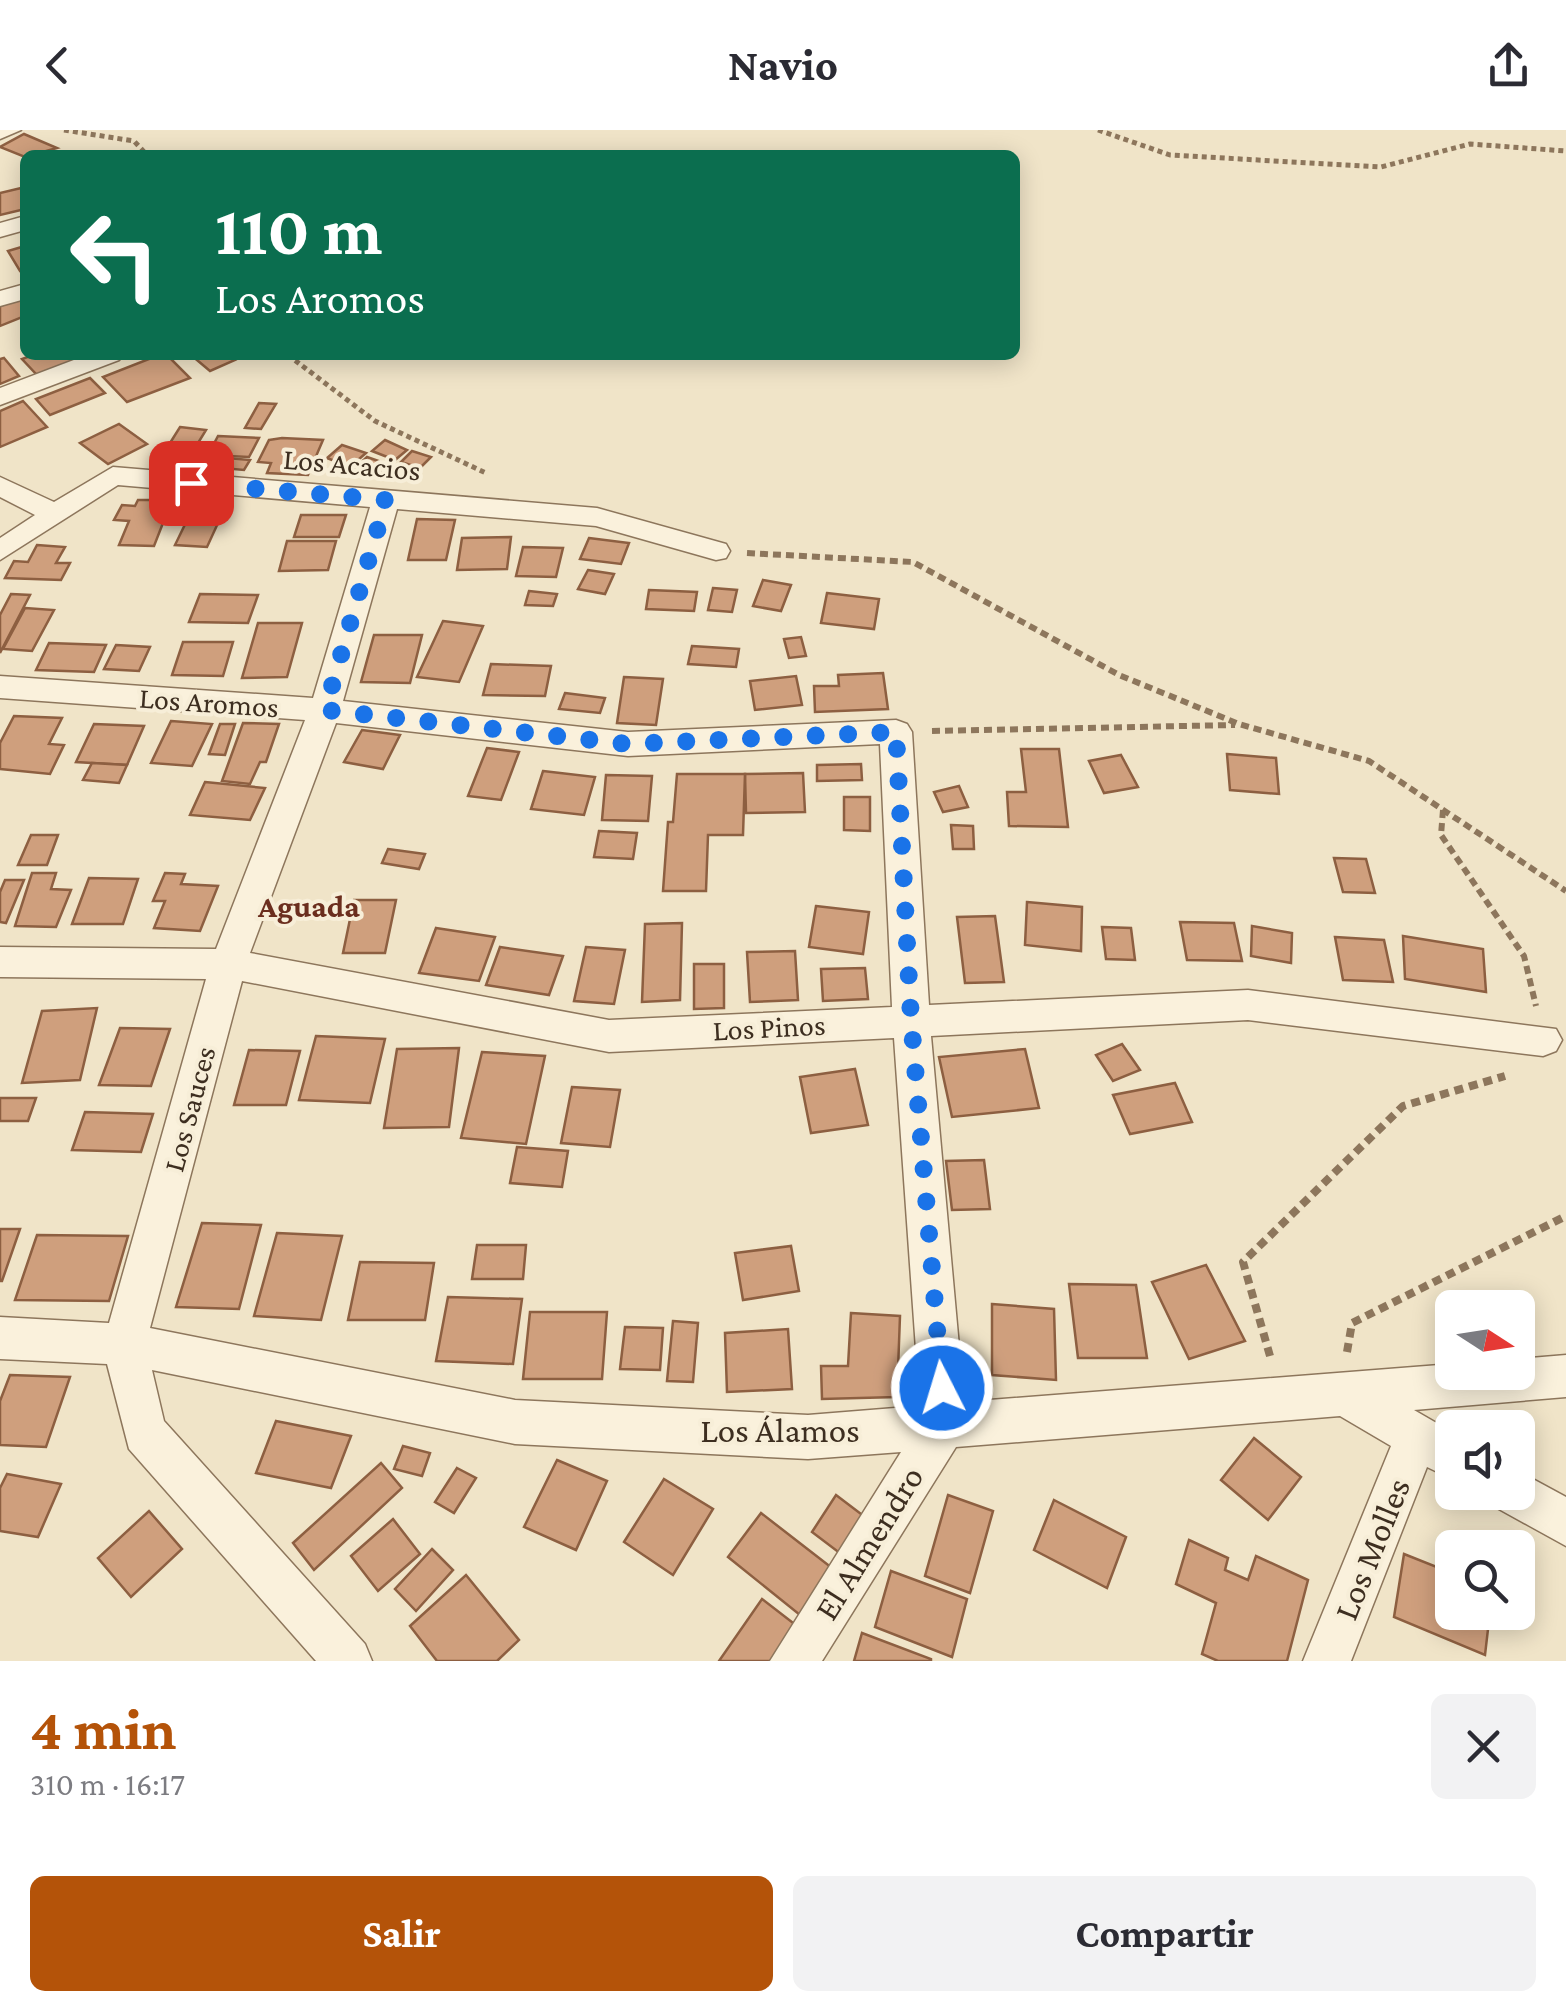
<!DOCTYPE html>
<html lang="es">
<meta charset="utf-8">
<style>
:root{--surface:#fff;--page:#f2f2f3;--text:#2b2b33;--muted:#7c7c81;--accent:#b45309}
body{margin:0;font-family:"Crimson Pro",serif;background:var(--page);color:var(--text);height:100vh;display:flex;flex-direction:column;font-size:38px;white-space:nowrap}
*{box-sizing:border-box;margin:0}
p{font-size:32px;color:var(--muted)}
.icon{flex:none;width:55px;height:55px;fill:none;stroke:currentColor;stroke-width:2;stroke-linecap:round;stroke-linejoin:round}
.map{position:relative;height:1531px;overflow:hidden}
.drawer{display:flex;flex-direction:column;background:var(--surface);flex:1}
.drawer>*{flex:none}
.banner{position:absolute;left:20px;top:20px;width:1000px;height:210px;border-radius:15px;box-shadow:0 5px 25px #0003;background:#0b6e4f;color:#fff;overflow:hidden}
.needle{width:65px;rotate:102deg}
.fabs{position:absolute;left:1435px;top:1160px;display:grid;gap:20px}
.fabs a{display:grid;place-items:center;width:100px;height:100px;border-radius:15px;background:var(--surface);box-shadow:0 5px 25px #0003;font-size:50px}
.pin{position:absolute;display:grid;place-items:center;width:85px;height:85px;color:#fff;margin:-42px;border-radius:20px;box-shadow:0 5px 15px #0006}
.me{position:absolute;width:110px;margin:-55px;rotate:355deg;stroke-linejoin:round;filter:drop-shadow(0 0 8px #0008)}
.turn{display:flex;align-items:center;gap:35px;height:210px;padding:0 30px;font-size:45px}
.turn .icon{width:130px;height:130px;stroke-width:2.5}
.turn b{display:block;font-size:70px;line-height:85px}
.round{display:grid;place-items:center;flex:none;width:105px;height:105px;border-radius:15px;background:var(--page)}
.head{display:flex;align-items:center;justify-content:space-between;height:170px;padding:0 30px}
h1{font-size:60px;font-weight:700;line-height:75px;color:var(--accent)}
.primary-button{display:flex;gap:20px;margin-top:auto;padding:20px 30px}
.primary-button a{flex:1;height:115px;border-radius:15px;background:var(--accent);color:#fff;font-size:40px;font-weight:700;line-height:115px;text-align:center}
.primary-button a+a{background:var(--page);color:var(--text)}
header{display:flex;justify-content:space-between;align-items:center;height:130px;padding:0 30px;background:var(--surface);font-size:45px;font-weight:700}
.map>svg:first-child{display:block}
.building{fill:#cf9f7d;stroke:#8d5f41;stroke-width:2.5}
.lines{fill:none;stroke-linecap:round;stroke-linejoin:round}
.minor-casing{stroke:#8d765c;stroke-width:3}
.path-far2{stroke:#8d765c;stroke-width:5;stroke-dasharray:5 4;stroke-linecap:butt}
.path-far1{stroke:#8d765c;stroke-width:6;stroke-dasharray:8 5;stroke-linecap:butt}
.path{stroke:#8d765c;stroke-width:8;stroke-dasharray:9 6;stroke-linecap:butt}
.minor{fill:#faf1dc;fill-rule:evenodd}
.route{stroke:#1a73e8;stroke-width:18;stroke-dasharray:0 32.4}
.labels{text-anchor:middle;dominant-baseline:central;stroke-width:8;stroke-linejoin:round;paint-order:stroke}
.street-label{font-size:30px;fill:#3d2e20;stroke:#f7eed8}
.neighbourhood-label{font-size:32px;font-weight:bold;fill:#6b2e1e;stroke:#f7eed8}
.near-street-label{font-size:35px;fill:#3d2e20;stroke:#f7eed8}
</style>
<header><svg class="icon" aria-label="back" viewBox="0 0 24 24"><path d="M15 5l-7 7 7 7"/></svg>Navio<svg class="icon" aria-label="share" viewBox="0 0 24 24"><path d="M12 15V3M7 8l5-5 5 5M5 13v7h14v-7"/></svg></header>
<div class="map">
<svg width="1566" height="1531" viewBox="0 0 1566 1531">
<rect width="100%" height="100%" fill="#f0e4c8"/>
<!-- building -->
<g class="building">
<polygon points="24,4 57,18 25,27 0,17"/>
<polygon points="21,58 25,79 0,85 0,63"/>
<polygon points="25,116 25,139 20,141 8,121"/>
<polygon points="25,167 25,186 0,196 0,176"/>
<polygon points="33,225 88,225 37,245 22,229"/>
<polygon points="159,225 167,225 190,248 127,272 103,247"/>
<polygon points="191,225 229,225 235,230 210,241"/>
<polygon points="4,228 19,246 0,254 0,229"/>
<polygon points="90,248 105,263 50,285 36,269"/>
<polygon points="23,271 47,297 0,317 0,281"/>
<polygon points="259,273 276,274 261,299 245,298"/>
<polygon points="119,294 147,314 108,334 80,313"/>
<polygon points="180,297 206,300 192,323 165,321"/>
<polygon points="218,306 259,308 249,327 208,325"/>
<polygon points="269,310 282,308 323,310 308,345 267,343 271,333 258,332"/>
<polygon points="385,310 407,320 395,330 372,321"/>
<polygon points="342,315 366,323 350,337 327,328"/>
<polygon points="412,321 431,327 420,338 401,332"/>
<polygon points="216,327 250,330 244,340 211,337"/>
<polygon points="367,327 390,335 377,346 355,338"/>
<polygon points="138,370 172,370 154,416 119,415 129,391 114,390 122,375 135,376"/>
<polygon points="193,378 224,380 207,417 175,415"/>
<polygon points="301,385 346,385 339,407 294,407"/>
<polygon points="417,389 455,390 446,430 408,430"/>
<polygon points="511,407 507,439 457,440 462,408"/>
<polygon points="589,408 629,413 621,434 580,429"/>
<polygon points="287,411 336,411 328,440 279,441"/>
<polygon points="37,415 65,417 56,433 70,433 61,450 5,448 14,431 28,432"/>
<polygon points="523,417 563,418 556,447 516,446"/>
<polygon points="588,440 614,444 605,464 578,459"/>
<polygon points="763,450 791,455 781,481 753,476"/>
<polygon points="713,458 737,460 732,482 708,480"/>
<polygon points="649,460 697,462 694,481 646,479"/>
<polygon points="529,461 557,464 553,476 525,475"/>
<polygon points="827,463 879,469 874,499 821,493"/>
<polygon points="11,464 30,465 0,523 0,485"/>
<polygon points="200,464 258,465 248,493 189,492"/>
<polygon points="25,478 54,480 32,521 3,519"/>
<polygon points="443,491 483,496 459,552 417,547"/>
<polygon points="258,493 302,493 287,547 242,548"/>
<polygon points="374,505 422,505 410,553 361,552"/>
<polygon points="801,507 806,526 789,528 784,509"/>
<polygon points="183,512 233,512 223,546 172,545"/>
<polygon points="49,513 106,515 94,542 36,540"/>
<polygon points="116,515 150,517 139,541 104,539"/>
<polygon points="692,516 739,519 736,537 688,534"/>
<polygon points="491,534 551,536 545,566 483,565"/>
<polygon points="883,543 888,579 815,582 814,556 839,556 838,545"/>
<polygon points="796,546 802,575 755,580 750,551"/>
<polygon points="624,547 663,549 656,595 617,593"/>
<polygon points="565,563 605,568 600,583 559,579"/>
<polygon points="14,586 62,588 49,614 64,615 50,644 0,639 0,613"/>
<polygon points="171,591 212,594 192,636 151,633"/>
<polygon points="243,593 279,594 266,632 260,632 250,654 222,651"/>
<polygon points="94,594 144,596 127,635 76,632"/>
<polygon points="220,594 235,594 225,625 209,624"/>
<polygon points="362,600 400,605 383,639 344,632"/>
<polygon points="487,618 519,622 501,670 468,666"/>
<polygon points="1021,619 1059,619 1068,697 1009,696 1007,662 1026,662"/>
<polygon points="1227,624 1276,628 1279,664 1230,660"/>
<polygon points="1121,625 1138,657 1104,663 1089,631"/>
<polygon points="92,633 127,635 119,653 83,650"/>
<polygon points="861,634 862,650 817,651 817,635"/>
<polygon points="543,641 595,647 584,685 531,679"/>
<polygon points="803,643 805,682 746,683 745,644"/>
<polygon points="677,644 745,644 743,705 708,705 706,761 663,761 668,692 673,692"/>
<polygon points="606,645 652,646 648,691 602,690"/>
<polygon points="205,652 265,658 250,690 190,685"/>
<polygon points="959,656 968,677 943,682 934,662"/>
<polygon points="844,667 870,667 870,701 844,700"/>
<polygon points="951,695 973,696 974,719 953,719"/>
<polygon points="599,701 637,703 633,729 594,727"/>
<polygon points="31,705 58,705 47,735 18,735"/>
<polygon points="388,719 425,724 419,739 382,733"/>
<polygon points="1334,728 1366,729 1375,763 1343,762"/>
<polygon points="32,743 56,743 51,759 71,760 56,797 15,796"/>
<polygon points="165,743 185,744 181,754 218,756 200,801 154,798 165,771 153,771"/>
<polygon points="89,748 138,749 123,794 72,794"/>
<polygon points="5,750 24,750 6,793 0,792 0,762"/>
<polygon points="354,770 396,770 385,823 343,823"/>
<polygon points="1027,772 1082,777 1081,821 1025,815"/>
<polygon points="816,776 869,782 863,824 809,817"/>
<polygon points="995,786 1004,852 965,853 957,787"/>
<polygon points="1180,792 1234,793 1242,831 1187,830"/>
<polygon points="682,793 680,870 642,872 645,794"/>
<polygon points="1252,796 1292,803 1291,833 1251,826"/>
<polygon points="1102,797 1131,798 1135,830 1106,829"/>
<polygon points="436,798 495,807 479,851 419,843"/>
<polygon points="1403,806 1483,819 1486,862 1405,849"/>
<polygon points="1335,807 1384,810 1393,852 1343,850"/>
<polygon points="500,817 563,826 549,865 486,855"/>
<polygon points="586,817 625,820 614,874 574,871"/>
<polygon points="795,821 798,870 750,872 747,822"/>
<polygon points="694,834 724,834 724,878 694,879"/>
<polygon points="865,838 868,869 823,871 821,839"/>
<polygon points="97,878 80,950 22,953 42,881"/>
<polygon points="120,898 170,899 151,956 99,955"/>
<polygon points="316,906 385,909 370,973 299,970"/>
<polygon points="1122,914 1140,940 1113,951 1096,925"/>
<polygon points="459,918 449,997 384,998 397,919"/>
<polygon points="1025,919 1039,978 952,987 939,927"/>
<polygon points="249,920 300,921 286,975 234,975"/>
<polygon points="482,922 545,926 526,1014 461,1008"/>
<polygon points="855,939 868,995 811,1003 800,947"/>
<polygon points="1175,953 1192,992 1130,1004 1113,965"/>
<polygon points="572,957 620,960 610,1017 561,1013"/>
<polygon points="0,968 36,968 28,991 0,991"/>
<polygon points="85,982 153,984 141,1022 72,1020"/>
<polygon points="517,1017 568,1021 562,1057 510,1053"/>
<polygon points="984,1030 990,1079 952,1080 946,1031"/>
<polygon points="202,1093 261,1095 239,1179 176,1177"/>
<polygon points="0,1099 20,1099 2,1151 0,1151"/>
<polygon points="277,1103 342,1106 321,1190 254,1186"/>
<polygon points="37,1105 128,1106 109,1171 15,1170"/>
<polygon points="477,1115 526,1115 523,1149 472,1149"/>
<polygon points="791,1116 799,1161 743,1170 735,1123"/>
<polygon points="360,1132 434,1133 425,1190 348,1190"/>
<polygon points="1206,1135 1245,1211 1189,1229 1152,1152"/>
<polygon points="1069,1154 1136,1155 1147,1228 1078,1228"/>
<polygon points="448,1167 522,1169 513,1234 436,1231"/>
<polygon points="992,1174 1054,1179 1056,1250 992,1245"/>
<polygon points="530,1182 607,1182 602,1249 523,1249"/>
<polygon points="851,1183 900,1186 897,1267 822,1269 821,1236 848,1236"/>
<polygon points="673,1191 698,1193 693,1252 667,1251"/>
<polygon points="625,1197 663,1198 660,1240 620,1239"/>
<polygon points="788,1199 792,1259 727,1262 725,1203"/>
<polygon points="10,1245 70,1247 46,1317 0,1315 0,1271"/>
<polygon points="276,1291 351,1306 331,1358 256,1343"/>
<polygon points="1254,1308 1301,1347 1268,1390 1221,1350"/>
<polygon points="403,1316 430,1323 422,1346 394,1339"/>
<polygon points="557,1330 607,1351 576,1420 524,1397"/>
<polygon points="381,1333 402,1358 314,1440 293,1413"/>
<polygon points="457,1338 476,1348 454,1383 435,1372"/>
<polygon points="7,1344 61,1354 38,1407 0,1401 0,1358"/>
<polygon points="664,1349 713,1379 673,1445 624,1412"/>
<polygon points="836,1365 865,1387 841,1424 812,1402"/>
<polygon points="948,1365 993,1381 970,1463 925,1446"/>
<polygon points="1054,1370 1126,1407 1107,1458 1034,1420"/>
<polygon points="149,1381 182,1419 131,1467 98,1428"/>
<polygon points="761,1383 832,1438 800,1485 728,1427"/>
<polygon points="393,1389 420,1424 378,1461 351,1426"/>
<polygon points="1189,1410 1228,1428 1225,1440 1248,1450 1256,1426 1308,1450 1287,1531 1218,1531 1202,1524 1216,1473 1176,1454"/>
<polygon points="432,1419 453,1440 416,1481 395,1459"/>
<polygon points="1404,1424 1452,1443 1452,1482 1490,1482 1485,1525 1394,1487"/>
<polygon points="891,1441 967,1469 952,1527 875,1497"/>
<polygon points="466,1445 519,1510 497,1531 437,1531 410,1496"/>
<polygon points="762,1469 797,1496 773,1531 719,1531"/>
<polygon points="862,1503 931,1529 931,1531 854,1531"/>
</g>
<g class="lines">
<defs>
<g id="minor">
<polygon points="0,0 21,0 0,9"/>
<polygon points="25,86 25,100 0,107 0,93"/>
<polygon points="25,154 25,169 0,176 0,161"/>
<polygon points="87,225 123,225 119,230 0,275 0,258"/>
<path d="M113,337L597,378L726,414L730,421L726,428L716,430L596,396L397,379L343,571L628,602L896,590L907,594L912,602L929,875L1248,860L1556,899L1562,910L1556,921L1543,926L1248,890L931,906L964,1272L1452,1234V1242H1518V1229L1566,1225V1267L1414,1280L1452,1302V1349L1427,1337L1351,1531H1303L1391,1316L1340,1286L956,1317L822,1531H770L901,1322L808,1329L515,1314L152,1240L164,1291L365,1514L372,1531H316L129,1319L107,1234L0,1229V1187L109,1193L206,849L0,847V817L216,819L305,590L0,568V546L313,568L370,377L118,355L0,430V408L35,385L0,367V347L54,372ZM336,593L628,626L880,614L892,877L609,890L250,823ZM242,851L609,922L894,908L920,1276L808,1285L515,1270L150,1198Z"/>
<polygon points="1518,1341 1566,1367 1566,1416 1497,1378 1490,1362 1518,1362"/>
</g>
</defs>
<!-- minor casing -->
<use href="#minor" class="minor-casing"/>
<!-- path-far2 -->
<g class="path-far2">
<polyline points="64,0 134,11 147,25"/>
<polyline points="1098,0 1170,25 1381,37 1470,14 1566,21"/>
<polyline points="288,225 375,291 488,344"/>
</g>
<!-- path-far1 -->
<g class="path-far1">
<polyline points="747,423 913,432 1119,545 1239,594 1369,631 1566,761"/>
<polyline points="932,601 1235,595"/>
<polyline points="1443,680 1441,705 1524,826 1536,876"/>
</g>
<!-- path -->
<g class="path">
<polyline points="1347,1222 1352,1193 1566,1086"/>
<polyline points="1270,1226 1243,1132 1403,976 1505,946"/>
</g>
<!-- minor -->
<use href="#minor" class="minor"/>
</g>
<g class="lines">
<!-- route -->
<polyline class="route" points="191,353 386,370 325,580 628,614 896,602 911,889 942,1258"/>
</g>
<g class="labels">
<!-- street labels -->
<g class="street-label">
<text transform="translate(352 334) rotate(5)">Los Acacios</text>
<text transform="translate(209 572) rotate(4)">Los Aromos</text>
<text transform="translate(769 897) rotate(-3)">Los Pinos</text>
<text transform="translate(189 979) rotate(-75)">Los Sauces</text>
</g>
<!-- neighbourhood labels -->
<g class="neighbourhood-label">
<text x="309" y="776">Aguada</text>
</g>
<!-- near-street labels -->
<g class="near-street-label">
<text x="780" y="1300">Los Álamos</text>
<text transform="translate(869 1413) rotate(-58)">El Almendro</text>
<text transform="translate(1372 1419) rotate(-68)">Los Molles</text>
</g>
</g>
</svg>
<div class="fabs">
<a><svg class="needle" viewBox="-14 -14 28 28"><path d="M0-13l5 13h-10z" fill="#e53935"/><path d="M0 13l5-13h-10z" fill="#7c7c81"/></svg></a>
<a><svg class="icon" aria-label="sound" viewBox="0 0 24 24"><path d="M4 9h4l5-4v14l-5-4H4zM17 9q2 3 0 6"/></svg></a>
<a><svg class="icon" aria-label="search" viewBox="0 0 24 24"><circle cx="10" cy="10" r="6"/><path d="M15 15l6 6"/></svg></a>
</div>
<div class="pin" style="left:191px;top:353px;background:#d93025"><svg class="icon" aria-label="arrive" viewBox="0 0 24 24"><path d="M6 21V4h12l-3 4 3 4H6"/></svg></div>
<svg class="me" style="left:942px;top:1258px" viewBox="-20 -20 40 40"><circle r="17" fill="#1a73e8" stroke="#fff" stroke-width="3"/><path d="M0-11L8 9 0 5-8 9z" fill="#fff"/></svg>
<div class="banner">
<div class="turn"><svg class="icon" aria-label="left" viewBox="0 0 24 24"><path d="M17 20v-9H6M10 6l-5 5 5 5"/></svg><div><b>110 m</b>Los Aromos</div></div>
</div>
</div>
<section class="drawer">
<div class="head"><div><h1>4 min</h1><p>310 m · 16:17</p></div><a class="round"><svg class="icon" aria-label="close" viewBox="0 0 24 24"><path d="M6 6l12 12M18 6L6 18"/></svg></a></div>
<div class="primary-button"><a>Salir</a><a>Compartir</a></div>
</section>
